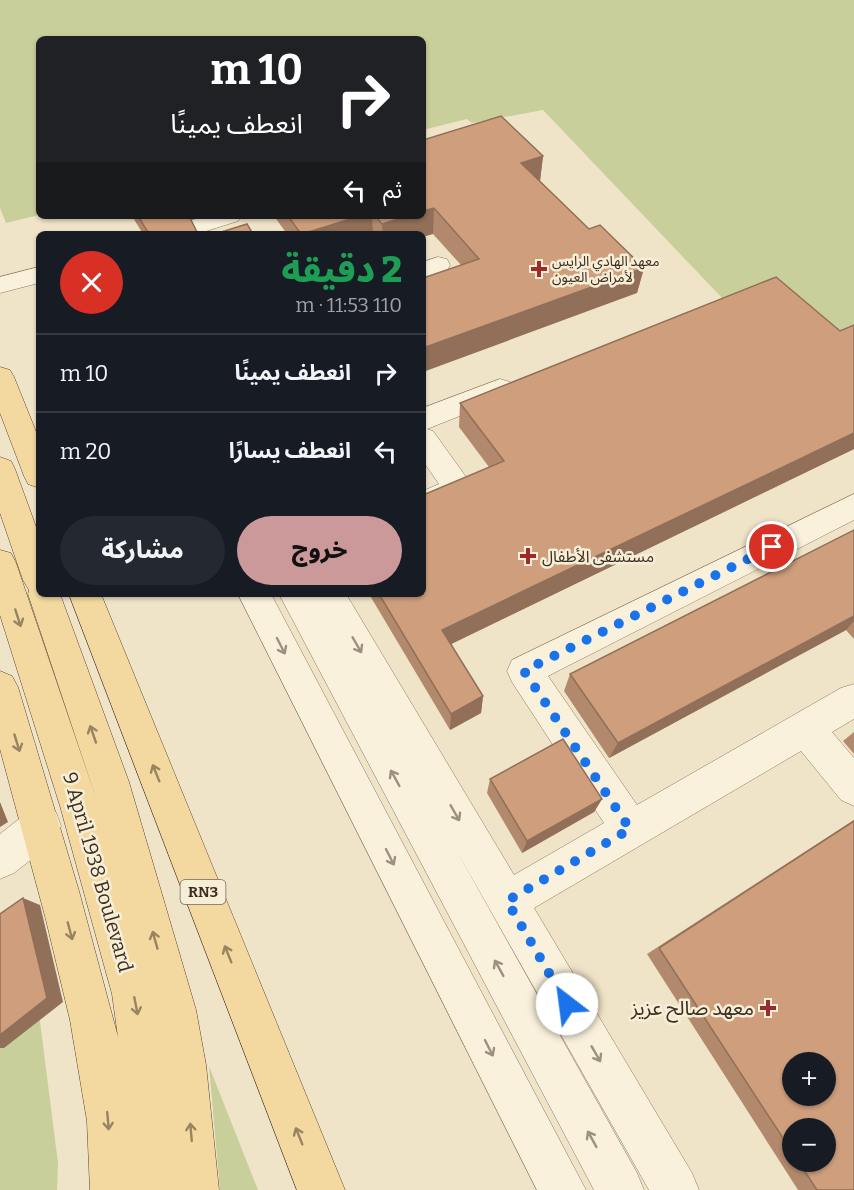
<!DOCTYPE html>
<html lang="ar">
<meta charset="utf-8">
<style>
:root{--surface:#171b24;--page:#242831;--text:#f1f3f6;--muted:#9ea1a6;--line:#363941;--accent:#cc999b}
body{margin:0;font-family:Bitter,"Noto Sans Arabic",serif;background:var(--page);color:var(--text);direction:rtl;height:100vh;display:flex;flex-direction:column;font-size:22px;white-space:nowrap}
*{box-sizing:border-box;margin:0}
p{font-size:20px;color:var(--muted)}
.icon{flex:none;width:33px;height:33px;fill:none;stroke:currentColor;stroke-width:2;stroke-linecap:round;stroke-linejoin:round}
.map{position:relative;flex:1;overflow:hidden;direction:ltr}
.panel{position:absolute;left:36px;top:231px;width:390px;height:366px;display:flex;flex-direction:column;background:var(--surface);border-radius:9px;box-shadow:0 2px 4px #0004;direction:rtl}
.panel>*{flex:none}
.hud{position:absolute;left:36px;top:36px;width:390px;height:183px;border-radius:9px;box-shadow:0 2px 4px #0004;direction:rtl;background:#202124;color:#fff;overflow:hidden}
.tools{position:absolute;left:782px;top:1052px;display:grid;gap:12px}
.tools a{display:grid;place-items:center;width:54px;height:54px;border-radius:50%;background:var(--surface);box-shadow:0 2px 4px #0004;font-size:30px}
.pin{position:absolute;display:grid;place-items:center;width:51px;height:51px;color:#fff;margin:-26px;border:3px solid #fff;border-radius:50%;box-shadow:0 2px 6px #0007}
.me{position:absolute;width:66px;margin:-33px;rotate:330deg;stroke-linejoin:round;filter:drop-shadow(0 0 4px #0008)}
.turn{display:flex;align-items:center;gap:21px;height:126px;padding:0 24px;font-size:27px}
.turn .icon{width:78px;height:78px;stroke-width:2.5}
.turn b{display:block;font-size:42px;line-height:51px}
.then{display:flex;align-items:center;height:57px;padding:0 24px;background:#0003;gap:12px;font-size:22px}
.round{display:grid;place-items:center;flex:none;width:63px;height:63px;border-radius:32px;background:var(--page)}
.summary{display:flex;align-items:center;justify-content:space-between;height:102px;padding:0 24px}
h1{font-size:36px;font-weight:800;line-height:45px;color:#1e9e55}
.button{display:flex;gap:12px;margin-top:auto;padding:12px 24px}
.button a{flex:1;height:69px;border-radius:36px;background:var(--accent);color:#111;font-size:24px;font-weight:800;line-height:69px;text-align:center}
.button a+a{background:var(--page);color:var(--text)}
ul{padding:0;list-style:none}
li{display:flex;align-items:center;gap:18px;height:78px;padding:0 24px;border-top:2px solid var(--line)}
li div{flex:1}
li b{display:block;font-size:22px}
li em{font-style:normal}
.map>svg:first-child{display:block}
.green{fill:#c9cf9b}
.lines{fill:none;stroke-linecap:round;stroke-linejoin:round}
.minor-casing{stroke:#8d765c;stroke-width:1}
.major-casing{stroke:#5b4430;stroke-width:1}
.minor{fill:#faf1dc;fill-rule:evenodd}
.major{fill:#f3d9a0;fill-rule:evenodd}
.wall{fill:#b2896c;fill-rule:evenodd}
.shaded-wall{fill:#916f58}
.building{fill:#cf9f7d;stroke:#916f58;stroke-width:1.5;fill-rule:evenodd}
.oneway{stroke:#988460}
.oneway2{stroke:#9c907e}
.route{stroke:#1a73e8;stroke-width:10;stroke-dasharray:0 18}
.poi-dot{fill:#9e2a2b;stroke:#f7eed8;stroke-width:2}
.labels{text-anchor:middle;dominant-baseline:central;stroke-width:5;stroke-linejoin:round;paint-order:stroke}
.far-poi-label{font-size:14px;fill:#3d2e20;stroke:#f7eed8;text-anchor:start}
.shield{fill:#f7eed8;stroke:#756857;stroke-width:1.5}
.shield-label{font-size:15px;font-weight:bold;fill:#3d2e20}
.poi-label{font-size:16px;fill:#3d2e20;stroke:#f7eed8;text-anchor:start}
.near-street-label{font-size:20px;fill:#3d2e20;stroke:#f7eed8}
.near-poi-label{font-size:20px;fill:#3d2e20;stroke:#f7eed8;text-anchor:end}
</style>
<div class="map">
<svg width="854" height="1190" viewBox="0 0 854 1190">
<rect width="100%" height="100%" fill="#f0e4c8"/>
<!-- green -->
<g class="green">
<polygon points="0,0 854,0 854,344 723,299 543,110 472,123 467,119 423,130 423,39 39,39 39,215 6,223 0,208"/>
<polygon points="37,998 58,1163 57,1190 0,1190 0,1022"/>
<polygon points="209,1066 258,1190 220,1190"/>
</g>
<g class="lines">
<defs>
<g id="minor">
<polygon points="205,216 242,216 238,221 197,234 160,234 164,229"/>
<polygon points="438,257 447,259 450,265 447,271 423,279 423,262"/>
<polygon points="39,267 39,283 0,293 0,277"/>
<polygon points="500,379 510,382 514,389 510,396 427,429 433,431 474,488 470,496 423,516 423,491 439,484 423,461 423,408"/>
<polygon points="854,494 854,520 548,676 637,805 841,688 854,684 854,719 832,732 854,758 854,806 841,800 801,751 534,908 692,1173 699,1190 649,1190 455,848 637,1173 644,1190 594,1190 279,594 346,594 514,875 604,823 512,682 507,671 512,660"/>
<polygon points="238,594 271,594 586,1190 537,1190"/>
<polygon points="42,807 56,812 61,826 56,840 14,873 0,879 0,834 28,812"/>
</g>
<g id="major">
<polygon points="0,367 10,370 14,377 39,439 39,488 28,484 24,476 0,413"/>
<polygon points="0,457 11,461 15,469 39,535 39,594 60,594 129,782 196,1010 206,1065 219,1190 90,1190 87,1121 70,1020 46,920 0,749 0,671 12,676 18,687 79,891 118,1037 112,994 60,806 0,615 0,550 11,553 16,563 96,798 28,594 29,590 23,580 0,513"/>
<polygon points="69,594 101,594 345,1190 297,1190"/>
</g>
</defs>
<!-- minor casing -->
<use href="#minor" class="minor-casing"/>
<!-- major casing -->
<use href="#major" class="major-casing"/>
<!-- minor -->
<use href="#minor" class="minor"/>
<!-- major -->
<use href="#major" class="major"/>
</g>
<!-- wall -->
<g class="wall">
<polygon points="423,140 543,156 540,181 589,229 644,268 637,293 461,265 433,234 287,234 274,216 423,216"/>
<polygon points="132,216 189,216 198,234 143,234"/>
<polygon points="854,325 854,449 451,644 483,696 481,713 450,730 369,594 423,594 489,467 459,427 460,403 840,331"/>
<polygon points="854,530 854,639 846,630 609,758 564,691 570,674"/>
<polygon points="854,732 854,754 843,741"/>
<polygon points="490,779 602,799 594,812 522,853 487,793"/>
<path d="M854,820V1190H798L647,954ZM792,1128L825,1161H792Z"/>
</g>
<!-- shaded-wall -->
<g class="shaded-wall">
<polygon points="543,156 540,181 521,163"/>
<polygon points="434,208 433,234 423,237 423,234 383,234 382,224 408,216 423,216 423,211"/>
<polygon points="360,216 372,216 373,234 302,234"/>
<polygon points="644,268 637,293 423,372 423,348"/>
<polygon points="854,433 854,449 441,649 442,630"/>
<polygon points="854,616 854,621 846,630 609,758 618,743"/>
<polygon points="483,696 481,713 450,730 451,714"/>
<polygon points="602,799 594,812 522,853 527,841"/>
<polygon points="0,802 8,822 0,827"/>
<polygon points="23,898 40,905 63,1002 4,1048 0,1048 0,1035"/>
</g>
<!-- building -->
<g class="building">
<polygon points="501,116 543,156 521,163 589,229 600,225 644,268 423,348 423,278 479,259 434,208 423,211 423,140"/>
<polygon points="138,216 189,216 198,234 149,234"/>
<polygon points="288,216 360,216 302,234 301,234"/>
<polygon points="375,216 408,216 382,224"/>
<polygon points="247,224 253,234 215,234"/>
<polygon points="776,277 840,331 854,325 854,433 442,630 483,696 451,714 379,594 423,594 423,495 504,461 460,403"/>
<polygon points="854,530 854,616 618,743 570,674"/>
<polygon points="563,739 602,799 527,841 490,779"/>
<path d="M854,821V1190H817L798,1161H825V1128H792V1152L659,948ZM792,1062H825V1095H792Z"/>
<polygon points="23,898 47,998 0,1035 0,914"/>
</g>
<!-- one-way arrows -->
<defs><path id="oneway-shaft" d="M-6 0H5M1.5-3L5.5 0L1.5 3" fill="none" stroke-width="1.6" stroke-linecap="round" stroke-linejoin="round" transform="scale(1.5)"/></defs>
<g class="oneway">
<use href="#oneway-shaft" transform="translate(18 618) rotate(72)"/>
<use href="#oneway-shaft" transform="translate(93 734) rotate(-109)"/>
<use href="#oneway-shaft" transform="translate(17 743) rotate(73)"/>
<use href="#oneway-shaft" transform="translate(156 773) rotate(-112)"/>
<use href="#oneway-shaft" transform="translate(70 931) rotate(75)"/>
<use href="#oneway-shaft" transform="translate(155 940) rotate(-106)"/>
<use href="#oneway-shaft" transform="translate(228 954) rotate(-112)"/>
<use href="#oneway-shaft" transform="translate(136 1006) rotate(79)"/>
<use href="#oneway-shaft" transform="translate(108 1121) rotate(85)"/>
<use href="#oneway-shaft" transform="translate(191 1132) rotate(-95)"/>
<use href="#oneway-shaft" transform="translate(299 1136) rotate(-112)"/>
</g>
<g class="oneway2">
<use href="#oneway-shaft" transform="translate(357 645) rotate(60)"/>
<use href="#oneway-shaft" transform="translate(281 646) rotate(63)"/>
<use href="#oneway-shaft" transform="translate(395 778) rotate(-119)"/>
<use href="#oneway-shaft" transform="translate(455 813) rotate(60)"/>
<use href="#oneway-shaft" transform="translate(390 857) rotate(63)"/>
<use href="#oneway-shaft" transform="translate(499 968) rotate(-119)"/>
<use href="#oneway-shaft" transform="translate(489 1048) rotate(63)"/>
<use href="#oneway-shaft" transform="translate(596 1054) rotate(60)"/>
<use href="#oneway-shaft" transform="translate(592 1139) rotate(-119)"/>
</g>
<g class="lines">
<!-- route -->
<polyline class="route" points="567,1004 507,901 630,829 524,671 772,547"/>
</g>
<!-- markers -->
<g class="poi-dot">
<path d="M536 260h6v6h6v6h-6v6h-6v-6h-6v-6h6z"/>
<path d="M525 547h6v6h6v6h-6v6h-6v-6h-6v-6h6z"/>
<path d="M765 999h6v6h6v6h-6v6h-6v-6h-6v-6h6z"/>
</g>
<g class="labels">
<!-- far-poi labels -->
<g class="far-poi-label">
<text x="552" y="261">معهد الهادي الرايس<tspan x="552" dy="16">لأمراض العيون</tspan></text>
</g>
<!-- shield labels -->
<rect class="shield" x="180.5" y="880" width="45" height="24" rx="4.5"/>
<g class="shield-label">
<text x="203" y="892">RN3</text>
</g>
<!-- poi labels -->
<g class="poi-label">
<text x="542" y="556">مستشفى الأطفال</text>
</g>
<!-- near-street labels -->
<g class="near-street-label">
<text transform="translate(98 872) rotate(74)">9 April 1938 Boulevard</text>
</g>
<!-- near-poi labels -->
<g class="near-poi-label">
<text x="754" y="1008">معهد صالح عزيز</text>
</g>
</g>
</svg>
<div class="tools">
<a>+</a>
<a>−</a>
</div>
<div class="pin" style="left:772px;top:547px;background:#d93025"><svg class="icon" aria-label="arrive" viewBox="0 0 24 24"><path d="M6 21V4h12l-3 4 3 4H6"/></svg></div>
<svg class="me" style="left:567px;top:1004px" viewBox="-20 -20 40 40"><circle r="19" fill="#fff"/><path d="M0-13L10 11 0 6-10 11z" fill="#1a73e8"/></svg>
<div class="hud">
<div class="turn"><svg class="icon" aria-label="right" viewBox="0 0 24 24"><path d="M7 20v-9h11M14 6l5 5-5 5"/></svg><div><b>10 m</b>انعطف يمينًا</div></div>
<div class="then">ثم<svg class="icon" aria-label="left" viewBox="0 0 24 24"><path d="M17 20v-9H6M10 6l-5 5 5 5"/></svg></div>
</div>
<section class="panel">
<div class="summary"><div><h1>2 دقيقة</h1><p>110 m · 11:53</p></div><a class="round" style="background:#d93025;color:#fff"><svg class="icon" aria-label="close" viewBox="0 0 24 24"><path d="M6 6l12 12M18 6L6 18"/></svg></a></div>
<ul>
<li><svg class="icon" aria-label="right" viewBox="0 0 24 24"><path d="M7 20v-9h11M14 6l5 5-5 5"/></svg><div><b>انعطف يمينًا</b></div><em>10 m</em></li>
<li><svg class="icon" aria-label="left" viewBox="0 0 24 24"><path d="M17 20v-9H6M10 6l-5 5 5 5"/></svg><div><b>انعطف يسارًا</b></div><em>20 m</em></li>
</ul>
<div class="button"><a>خروج</a><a>مشاركة</a></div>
</section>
</div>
